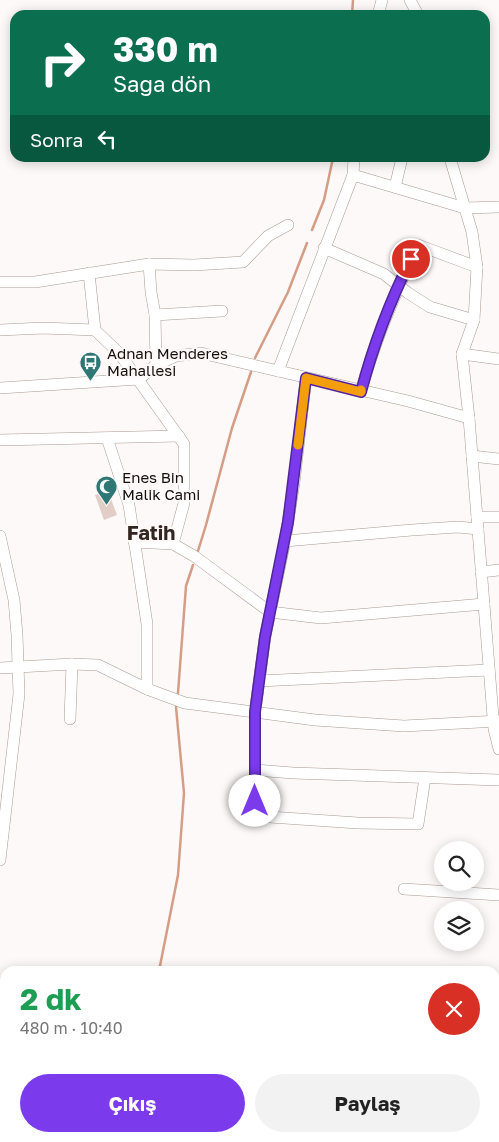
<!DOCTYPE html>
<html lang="tr">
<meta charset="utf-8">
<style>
:root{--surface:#fff;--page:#f2f2f2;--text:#222;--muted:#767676;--accent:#7c3aed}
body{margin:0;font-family:"Golos Text",sans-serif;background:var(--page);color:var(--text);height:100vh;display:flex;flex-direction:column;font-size:19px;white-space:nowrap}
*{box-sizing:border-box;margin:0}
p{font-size:16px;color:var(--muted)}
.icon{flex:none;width:28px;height:28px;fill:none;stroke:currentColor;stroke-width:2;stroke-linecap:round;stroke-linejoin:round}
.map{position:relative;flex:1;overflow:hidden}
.sheet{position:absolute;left:0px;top:966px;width:500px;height:176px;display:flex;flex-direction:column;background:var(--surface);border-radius:15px 15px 0 0;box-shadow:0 2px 12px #0003}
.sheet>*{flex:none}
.banner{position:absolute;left:10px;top:10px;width:480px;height:152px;border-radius:15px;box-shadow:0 2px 12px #0003;background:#0b6e4f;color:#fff;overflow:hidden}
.fabs{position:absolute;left:434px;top:841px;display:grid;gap:10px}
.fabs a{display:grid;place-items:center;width:50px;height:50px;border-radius:50%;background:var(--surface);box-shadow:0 2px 12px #0003;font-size:25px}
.pin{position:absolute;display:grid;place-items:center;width:42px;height:42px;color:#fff;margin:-21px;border:2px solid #fff;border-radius:50%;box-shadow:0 1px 5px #0007}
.me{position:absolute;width:55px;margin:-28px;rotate:0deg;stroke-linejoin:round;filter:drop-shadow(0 0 4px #0008)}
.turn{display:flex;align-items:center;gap:18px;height:105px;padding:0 20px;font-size:22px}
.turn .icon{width:65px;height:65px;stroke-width:2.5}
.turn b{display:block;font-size:35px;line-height:42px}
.then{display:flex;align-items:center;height:48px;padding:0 20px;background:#0003;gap:10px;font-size:19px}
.round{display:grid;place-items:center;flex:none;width:52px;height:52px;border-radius:26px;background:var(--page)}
.summary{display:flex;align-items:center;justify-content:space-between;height:85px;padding:0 20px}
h1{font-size:30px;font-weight:700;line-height:38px;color:#1e9e55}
.primary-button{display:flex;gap:10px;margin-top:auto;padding:10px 20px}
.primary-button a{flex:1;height:58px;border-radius:30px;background:var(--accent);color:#fff;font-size:20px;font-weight:700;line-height:58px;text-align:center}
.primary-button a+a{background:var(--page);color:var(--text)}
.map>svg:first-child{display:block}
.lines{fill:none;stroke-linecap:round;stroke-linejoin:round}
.stream{stroke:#d59c86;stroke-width:2.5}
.building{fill:#e1cfc7}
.minor-casing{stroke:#aa9992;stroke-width:12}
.minor{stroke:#fff;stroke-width:11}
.route-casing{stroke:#51269a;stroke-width:12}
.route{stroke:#7c3aed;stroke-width:9}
.slow{stroke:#f59e0b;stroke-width:9}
.labels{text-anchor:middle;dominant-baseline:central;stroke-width:4.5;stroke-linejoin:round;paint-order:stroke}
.poi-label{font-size:15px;fill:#150f0c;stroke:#fdf9f8;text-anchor:start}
.district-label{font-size:20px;font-weight:bold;fill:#332621;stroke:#fdf9f8}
</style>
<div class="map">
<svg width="499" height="1142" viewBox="0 0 499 1142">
<rect width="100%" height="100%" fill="#fdf9f8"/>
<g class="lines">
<!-- stream -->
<g class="stream">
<polyline points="352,15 353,0"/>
<polyline points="312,230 324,200 333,158"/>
<polyline points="255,358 288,292 307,243"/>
<polyline points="198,551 206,525 232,428 251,372"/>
<polyline points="178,693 186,586 193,565"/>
<polyline points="159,971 178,875 184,793 176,707"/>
</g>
</g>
<!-- building -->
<polygon class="building" points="108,491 117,515 104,520 95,495"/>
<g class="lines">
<defs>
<g id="minor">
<polyline points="410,0 418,15"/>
<polyline points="378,15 382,0"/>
<polyline points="450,158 472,232 477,267 474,320 462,354 469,418 494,729 499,749"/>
<polyline points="353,175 465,208 499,207"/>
<polyline points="395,187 402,158"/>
<polyline points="324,248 384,274 408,293 430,307 474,320"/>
<polyline points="149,264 151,292 155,315 156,365"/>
<polyline points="89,273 95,330 119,353 184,444 184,503 173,544"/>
<polyline points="0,282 35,282 149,264 194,265 243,262 268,236 288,225"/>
<polyline points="155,315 222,311"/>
<polyline points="0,330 43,328 95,330"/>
<polyline points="462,354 499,359"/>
<polyline points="278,371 353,175 354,158"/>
<polyline points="306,378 294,483 285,541 265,637 255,712 255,816 358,823 418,824 425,778"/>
<polyline points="0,388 139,379 156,365 176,356 201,353 408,401 469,418"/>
<path d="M361,391C375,340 395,293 418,245L477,267"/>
<polyline points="107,438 129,505 147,624 147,689"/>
<polyline points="0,440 179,436"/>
<polyline points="472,456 499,459"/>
<polyline points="477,517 499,517"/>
<polyline points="0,536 14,600 17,635 19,694 0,860"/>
<polyline points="285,541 412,530 458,527 478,529"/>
<polyline points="134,542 173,544 194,556 270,612 321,618 484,604"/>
<polyline points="481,572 499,570"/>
<polyline points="0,668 72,664 98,665 147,689 185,703 315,720 404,726 499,721"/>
<polyline points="259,681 489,670"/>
<polyline points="70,719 72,664"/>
<polyline points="255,770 293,773 499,780"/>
<polyline points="404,889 499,895"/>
<polyline points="0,998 5,997"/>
<polyline points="33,1142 34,1138"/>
<polyline points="496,1142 499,1125"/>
</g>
</defs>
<!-- minor casing -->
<use href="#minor" class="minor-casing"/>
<!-- minor -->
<use href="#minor" class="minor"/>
</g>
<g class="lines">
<defs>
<path id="route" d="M255,801V712L265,637L288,522L306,378L361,392C373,346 390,301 411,259"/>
</defs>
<!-- route casing -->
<use href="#route" class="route-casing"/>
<!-- route -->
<use href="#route" class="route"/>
<!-- slow -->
<polyline class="slow" points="298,445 306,378 361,392 361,390"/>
</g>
<!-- icons -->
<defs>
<symbol id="bus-pin" viewBox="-11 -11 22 30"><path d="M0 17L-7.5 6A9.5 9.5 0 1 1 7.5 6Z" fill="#2e7775" stroke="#fdf9f8"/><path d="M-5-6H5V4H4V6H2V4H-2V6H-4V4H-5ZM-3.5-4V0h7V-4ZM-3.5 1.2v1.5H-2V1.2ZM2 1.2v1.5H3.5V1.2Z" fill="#fff"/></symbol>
<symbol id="mosque-pin" viewBox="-11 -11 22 30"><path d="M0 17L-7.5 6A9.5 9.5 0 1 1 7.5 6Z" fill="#2e7775" stroke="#fdf9f8"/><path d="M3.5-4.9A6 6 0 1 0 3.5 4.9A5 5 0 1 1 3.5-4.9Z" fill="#fff"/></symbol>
</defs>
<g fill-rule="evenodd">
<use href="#bus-pin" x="78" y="350" width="25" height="34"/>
<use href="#mosque-pin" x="94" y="474" width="25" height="34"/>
</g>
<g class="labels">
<!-- poi labels -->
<g class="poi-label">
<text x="107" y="353">Adnan Menderes<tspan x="107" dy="17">Mahallesi</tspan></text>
<text x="122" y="477">Enes Bin<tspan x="122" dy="17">Malik Cami</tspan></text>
</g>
<!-- district labels -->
<g class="district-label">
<text x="151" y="532">Fatih</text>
</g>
</g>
</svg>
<div class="fabs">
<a><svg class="icon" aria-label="search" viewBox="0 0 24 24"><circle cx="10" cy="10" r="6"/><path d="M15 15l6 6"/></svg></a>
<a><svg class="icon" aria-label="layers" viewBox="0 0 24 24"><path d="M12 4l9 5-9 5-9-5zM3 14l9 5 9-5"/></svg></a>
</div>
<div class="pin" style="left:411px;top:259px;background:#d93025"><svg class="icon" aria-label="arrive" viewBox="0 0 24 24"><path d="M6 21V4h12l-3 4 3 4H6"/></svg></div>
<svg class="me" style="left:255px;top:801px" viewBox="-20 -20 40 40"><circle r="19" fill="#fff"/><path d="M0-13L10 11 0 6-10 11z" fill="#7c3aed"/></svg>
<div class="banner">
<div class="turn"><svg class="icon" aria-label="right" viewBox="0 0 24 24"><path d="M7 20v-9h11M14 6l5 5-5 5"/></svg><div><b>330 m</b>Sağa dön</div></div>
<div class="then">Sonra<svg class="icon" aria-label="left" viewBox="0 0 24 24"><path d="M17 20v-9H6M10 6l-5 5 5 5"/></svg></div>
</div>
<section class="sheet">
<div class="summary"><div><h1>2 dk</h1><p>480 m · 10:40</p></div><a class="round" style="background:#d93025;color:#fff"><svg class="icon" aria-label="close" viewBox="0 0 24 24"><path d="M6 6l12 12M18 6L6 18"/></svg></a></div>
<div class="primary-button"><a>Çıkış</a><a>Paylaş</a></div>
</section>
</div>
